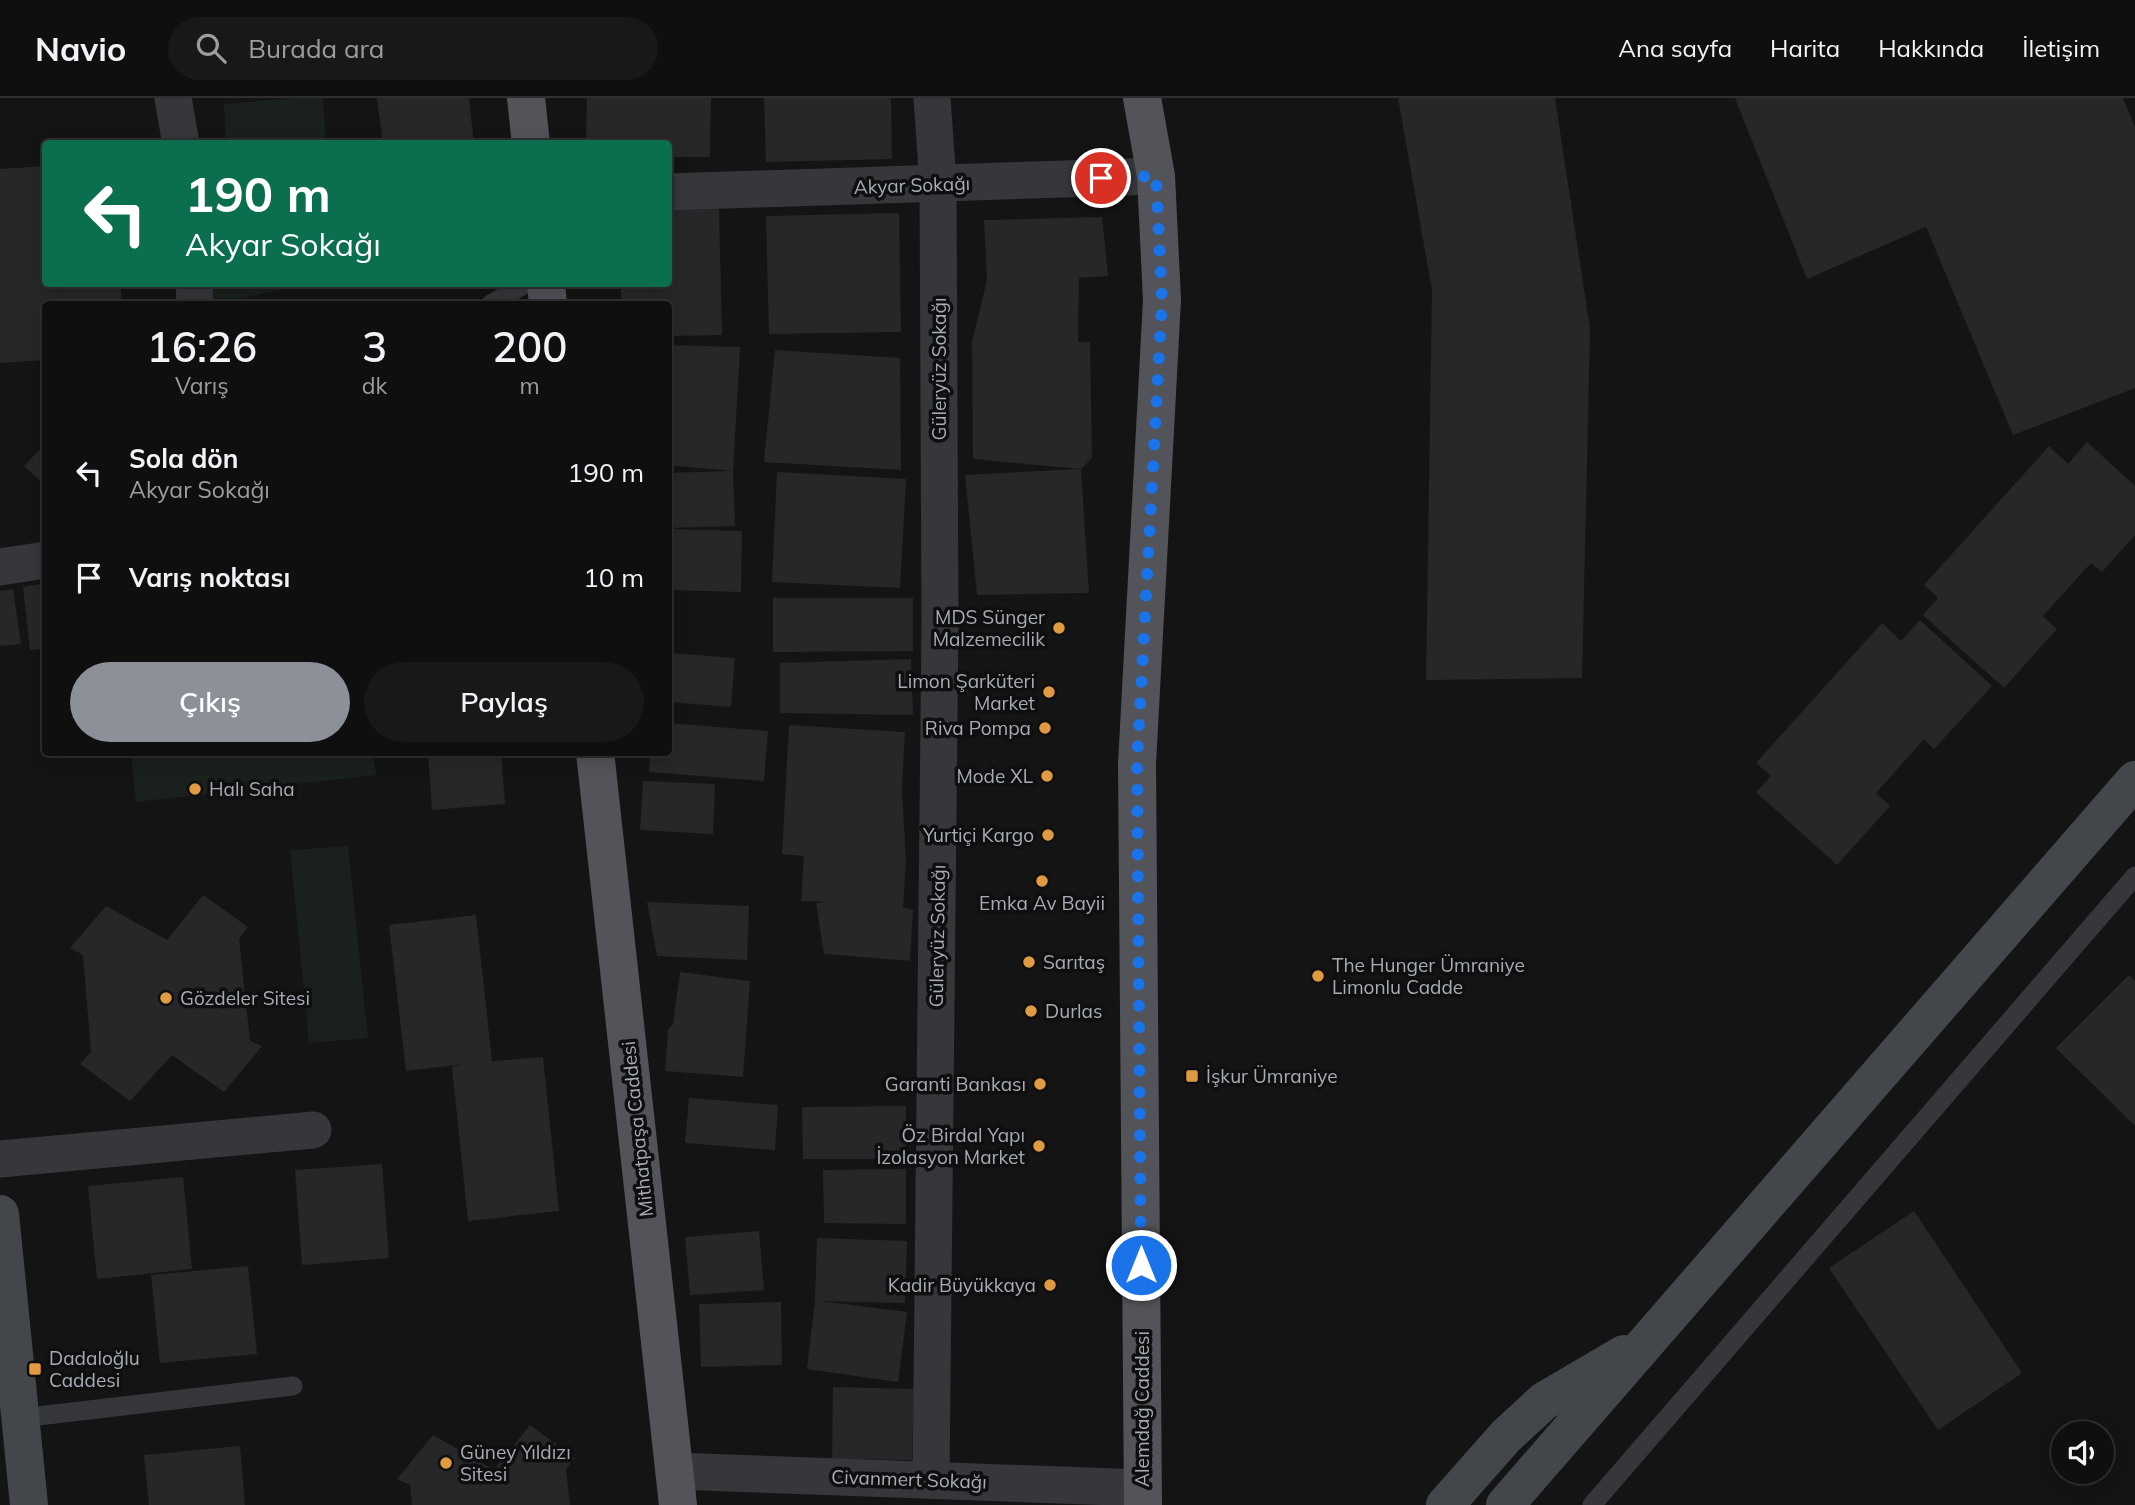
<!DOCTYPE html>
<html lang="tr">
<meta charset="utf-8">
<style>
:root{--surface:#0f0f10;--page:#181819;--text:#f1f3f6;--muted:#9b9c9f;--line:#2f2f30;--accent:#8c9099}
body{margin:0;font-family:Mulish,sans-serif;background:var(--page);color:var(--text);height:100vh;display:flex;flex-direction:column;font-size:26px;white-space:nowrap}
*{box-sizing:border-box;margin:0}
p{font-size:23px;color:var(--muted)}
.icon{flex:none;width:38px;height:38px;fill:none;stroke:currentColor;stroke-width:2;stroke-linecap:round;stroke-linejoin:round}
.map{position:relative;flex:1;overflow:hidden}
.panel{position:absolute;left:42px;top:203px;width:630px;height:455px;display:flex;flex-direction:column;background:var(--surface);border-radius:7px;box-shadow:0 4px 18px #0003,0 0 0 2px var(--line)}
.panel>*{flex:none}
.guide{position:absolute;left:42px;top:42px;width:630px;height:147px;border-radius:7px;box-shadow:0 4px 18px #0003,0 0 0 2px var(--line);background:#0b6e4f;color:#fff;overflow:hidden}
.tools{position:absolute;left:2051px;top:1323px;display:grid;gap:14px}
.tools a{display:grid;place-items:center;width:63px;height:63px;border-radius:50%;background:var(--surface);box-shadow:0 4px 18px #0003,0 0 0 2px var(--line);font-size:35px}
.pin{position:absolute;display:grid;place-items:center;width:60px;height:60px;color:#fff;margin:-30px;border:4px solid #fff;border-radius:50%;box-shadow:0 2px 7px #0007}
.me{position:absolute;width:77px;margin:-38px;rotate:0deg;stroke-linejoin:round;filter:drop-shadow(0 0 5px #0008)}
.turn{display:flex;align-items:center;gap:24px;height:147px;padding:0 28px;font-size:32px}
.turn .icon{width:91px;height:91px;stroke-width:2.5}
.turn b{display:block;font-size:49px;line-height:60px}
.eta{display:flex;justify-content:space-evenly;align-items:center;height:119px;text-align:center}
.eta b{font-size:42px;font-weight:600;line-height:49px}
.cta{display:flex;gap:14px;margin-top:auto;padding:14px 28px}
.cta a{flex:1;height:80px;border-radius:42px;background:var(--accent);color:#fff;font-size:28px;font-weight:600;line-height:80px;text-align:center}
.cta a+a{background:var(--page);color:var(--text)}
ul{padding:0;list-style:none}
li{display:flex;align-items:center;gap:21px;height:105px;padding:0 28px}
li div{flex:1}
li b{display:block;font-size:26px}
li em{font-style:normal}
header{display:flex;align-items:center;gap:42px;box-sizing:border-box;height:98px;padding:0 35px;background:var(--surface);border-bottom:2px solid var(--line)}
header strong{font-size:33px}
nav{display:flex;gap:38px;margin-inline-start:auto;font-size:24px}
.search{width:490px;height:63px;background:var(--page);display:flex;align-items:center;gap:18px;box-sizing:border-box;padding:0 24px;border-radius:38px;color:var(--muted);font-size:26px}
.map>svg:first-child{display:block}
.green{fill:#1a201b}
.building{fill:#272729}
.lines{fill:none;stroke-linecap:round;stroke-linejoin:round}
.lane{stroke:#35373a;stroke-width:19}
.street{stroke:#35373a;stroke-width:37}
.secondary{stroke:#43464a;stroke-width:38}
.primary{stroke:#525459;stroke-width:38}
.route{stroke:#1a73e8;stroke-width:12;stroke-dasharray:0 21.6}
.poi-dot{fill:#e09a41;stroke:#0f0f10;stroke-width:2.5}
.labels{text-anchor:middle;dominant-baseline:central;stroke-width:7;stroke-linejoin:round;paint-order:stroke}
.street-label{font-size:19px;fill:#a7acb4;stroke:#0f0f10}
.poi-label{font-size:19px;fill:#a7acb4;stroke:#0f0f10;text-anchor:end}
</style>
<header>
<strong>Navio</strong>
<div class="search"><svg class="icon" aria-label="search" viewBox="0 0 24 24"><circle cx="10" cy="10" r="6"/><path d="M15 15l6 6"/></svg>Burada ara</div>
<nav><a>Ana sayfa</a><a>Harita</a><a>Hakkında</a><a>İletişim</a></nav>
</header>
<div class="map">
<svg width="2135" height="1407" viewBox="0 0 2135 1407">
<rect width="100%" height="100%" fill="#141415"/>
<!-- green -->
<g class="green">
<polygon points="291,0 323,0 326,45 226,45 224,6"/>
<polygon points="194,186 307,186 216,206 195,206"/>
<polygon points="131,655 373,655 376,677 136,704"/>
<polygon points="348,748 368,940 309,945 290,752"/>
</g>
<!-- building -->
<g class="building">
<polygon points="377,0 469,0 474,46 383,46"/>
<polygon points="587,0 711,0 710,59 668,59 668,46 586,46"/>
<polygon points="764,0 891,0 892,61 766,64"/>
<polygon points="1398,0 1555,0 1590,231 1582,580 1426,582 1432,192"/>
<polygon points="1735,0 2123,0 2135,29 2135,290 2013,337 1926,129 1807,181"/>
<polygon points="46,68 46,186 120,186 122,206 46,206 46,262 0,265 0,71"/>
<polygon points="719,111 722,237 668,238 668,206 621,206 621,186 668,186 668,112"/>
<polygon points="899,115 901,234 769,236 766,118"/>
<polygon points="1102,119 1108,178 1079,180 1078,244 1090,244 1092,360 1081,371 1089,495 977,497 965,377 1081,371 973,361 972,244 987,182 984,122"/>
<polygon points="668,247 740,249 733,373 668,367"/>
<polygon points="775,252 900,260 901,372 764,364"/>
<polygon points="2087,344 2135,388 2135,437 2102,474 2091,465 2043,518 2057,531 2004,590 1923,517 1938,500 1924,487 2049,348 2068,366"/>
<polygon points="46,345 46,388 24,368"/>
<polygon points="733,373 735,428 668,430 668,375"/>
<polygon points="777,374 906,381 900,490 772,484"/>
<polygon points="668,431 742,433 741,494 668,492"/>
<polygon points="46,485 46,551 30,552 23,489"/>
<polygon points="13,491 21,546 0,548 0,493"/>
<polygon points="773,500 913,500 913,553 773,554"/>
<polygon points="1920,522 1992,588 1934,651 1924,641 1876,695 1890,708 1837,767 1756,694 1771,678 1756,665 1882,525 1901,543"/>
<polygon points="672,555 735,560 731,609 669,604"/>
<polygon points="911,561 913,617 780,615 780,565"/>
<polygon points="668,625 768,633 764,683 649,674 650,654 668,654"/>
<polygon points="789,627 905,634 902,691 906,764 903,809 913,812 910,863 824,856 816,805 825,804 801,803 804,758 782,756"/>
<polygon points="428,654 501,654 505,706 432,712"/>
<polygon points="643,683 715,686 713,736 640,732"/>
<polygon points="203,797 248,829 239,841 250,943 262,948 224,994 172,957 130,1003 80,966 91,954 83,857 70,850 106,808 167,842"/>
<polygon points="647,804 749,808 747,862 657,858"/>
<polygon points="476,817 492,963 543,959 559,1113 468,1123 452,969 464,966 406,973 389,827"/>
<polygon points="680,874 750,883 743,979 665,973 668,931 673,926"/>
<polygon points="2129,877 2135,883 2135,1028 2056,950"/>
<polygon points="689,1000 778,1007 775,1052 685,1045"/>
<polygon points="906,1008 906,1061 803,1061 802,1009"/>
<polygon points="382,1066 389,1160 302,1167 295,1072"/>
<polygon points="906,1071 906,1126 824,1125 823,1072"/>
<polygon points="183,1079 192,1171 97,1181 88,1088"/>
<polygon points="1914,1113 2022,1275 1938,1332 1829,1170"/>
<polygon points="759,1133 764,1192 690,1197 685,1139"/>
<polygon points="817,1140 907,1143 905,1205 820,1203 907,1214 898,1284 807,1271 815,1202"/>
<polygon points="248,1168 257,1256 160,1265 151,1177"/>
<polygon points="781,1204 782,1267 701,1269 699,1206"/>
<polygon points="833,1289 914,1291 912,1362 832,1361"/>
<polygon points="530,1327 575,1360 566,1371 570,1407 412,1407 410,1387 397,1381 433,1337 494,1372"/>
<polygon points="240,1348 245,1407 149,1407 144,1357"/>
</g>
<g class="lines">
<!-- lane -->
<g class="lane">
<polyline points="491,206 525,186"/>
<polyline points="21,1320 293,1288"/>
<polyline points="1592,1407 2135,778"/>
</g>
<!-- street -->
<g class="street">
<polyline points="173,0 181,46"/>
<polyline points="668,94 1156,78"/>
<polyline points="194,186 195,206"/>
<polyline points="0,469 46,462"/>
<polyline points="0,1061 313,1032"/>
<polyline points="675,1373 1143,1390"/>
<polyline points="931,1382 940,525 938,86 932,0"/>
</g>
<!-- secondary -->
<g class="secondary">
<polyline points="0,1116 29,1407"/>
<polyline points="1445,1407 1506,1338 1544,1303 1624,1256"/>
<polyline points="1505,1407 2135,682"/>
</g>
<!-- primary -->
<g class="primary">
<polyline points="526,0 531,46"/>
<polyline points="1142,0 1156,78 1162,202 1137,666 1143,1407"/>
<polyline points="546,186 548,206"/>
<polyline points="595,654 678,1407"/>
</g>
</g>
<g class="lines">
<!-- route -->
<polyline class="route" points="1101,80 1156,78 1162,202 1137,666 1141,1167"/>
</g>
<!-- markers -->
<g class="poi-dot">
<circle cx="1059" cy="530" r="7"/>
<circle cx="1049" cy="594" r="7"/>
<circle cx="1045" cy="630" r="7"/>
<circle cx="1047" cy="678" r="7"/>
<circle cx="195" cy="691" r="7"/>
<circle cx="1048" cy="737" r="7"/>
<circle cx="1042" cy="783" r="7"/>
<circle cx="1029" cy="864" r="7"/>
<circle cx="1318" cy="878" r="7"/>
<circle cx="166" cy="900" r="7"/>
<circle cx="1031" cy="913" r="7"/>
<rect x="1185" y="971" width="14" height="14" rx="3.5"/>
<circle cx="1040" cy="986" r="7"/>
<circle cx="1039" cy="1048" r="7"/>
<circle cx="1050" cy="1187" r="7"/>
<rect x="28" y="1264" width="14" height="14" rx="3.5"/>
<circle cx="446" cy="1365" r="7"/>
</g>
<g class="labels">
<!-- street labels -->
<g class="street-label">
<text transform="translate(912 87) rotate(-2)">Akyar Sokağı</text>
<text transform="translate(939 271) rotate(-90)">Güleryüz Sokağı</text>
<text transform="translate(937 838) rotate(-89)">Güleryüz Sokağı</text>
<text transform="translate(637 1031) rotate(-96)">Mithatpaşa Caddesi</text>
<text transform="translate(1142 1311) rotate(-90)">Alemdağ Caddesi</text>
<text transform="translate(909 1381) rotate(2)">Civanmert Sokağı</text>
</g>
<!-- poi labels -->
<g class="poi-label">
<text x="1045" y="519">MDS Sünger<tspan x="1045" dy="22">Malzemecilik</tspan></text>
<text x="1035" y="583">Limon Şarküteri<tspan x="1035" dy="22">Market</tspan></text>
<text x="1031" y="630">Riva Pompa</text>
<text x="1033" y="678">Mode XL</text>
<text x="209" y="691" text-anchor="start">Halı Saha</text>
<text x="1034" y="737">Yurtiçi Kargo</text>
<text x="1042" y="805" text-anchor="middle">Emka Av Bayii</text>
<text x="1043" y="864" text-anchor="start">Sarıtaş</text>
<text x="1332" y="867" text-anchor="start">The Hunger Ümraniye<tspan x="1332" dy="22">Limonlu Cadde</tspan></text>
<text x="180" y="900" text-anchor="start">Gözdeler Sitesi</text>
<text x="1045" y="913" text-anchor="start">Durlas</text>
<text x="1206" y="978" text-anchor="start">İşkur Ümraniye</text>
<text x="1026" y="986">Garanti Bankası</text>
<text x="1025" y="1037">Öz Birdal Yapı<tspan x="1025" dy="22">İzolasyon Market</tspan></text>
<text x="1036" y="1187">Kadir Büyükkaya</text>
<text x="49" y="1260" text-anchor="start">Dadaloğlu<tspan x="49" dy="22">Caddesi</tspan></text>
<text x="460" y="1354" text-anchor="start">Güney Yıldızı<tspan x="460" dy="22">Sitesi</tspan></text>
</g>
</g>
</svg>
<div class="tools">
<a><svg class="icon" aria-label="sound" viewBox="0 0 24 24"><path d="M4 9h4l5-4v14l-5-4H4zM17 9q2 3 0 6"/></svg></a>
</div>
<div class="pin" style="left:1101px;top:80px;background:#d93025"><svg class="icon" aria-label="arrive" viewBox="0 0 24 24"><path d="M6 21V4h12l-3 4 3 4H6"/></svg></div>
<svg class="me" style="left:1141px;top:1167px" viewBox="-20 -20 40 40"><circle r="17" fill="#1a73e8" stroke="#fff" stroke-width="3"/><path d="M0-11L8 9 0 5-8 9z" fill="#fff"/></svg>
<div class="guide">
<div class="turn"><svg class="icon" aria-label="left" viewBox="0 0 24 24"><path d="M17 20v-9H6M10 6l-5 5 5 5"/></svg><div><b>190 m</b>Akyar Sokağı</div></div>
</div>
<section class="panel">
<div class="eta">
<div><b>16:26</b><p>Varış</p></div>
<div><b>3</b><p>dk</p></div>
<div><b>200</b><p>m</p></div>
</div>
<ul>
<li><svg class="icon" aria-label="left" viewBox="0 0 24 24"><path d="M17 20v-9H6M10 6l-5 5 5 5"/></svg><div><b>Sola dön</b><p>Akyar Sokağı</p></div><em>190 m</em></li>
<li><svg class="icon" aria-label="arrive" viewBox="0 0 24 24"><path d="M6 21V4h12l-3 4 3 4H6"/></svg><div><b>Varış noktası</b></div><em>10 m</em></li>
</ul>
<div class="cta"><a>Çıkış</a><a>Paylaş</a></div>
</section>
</div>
